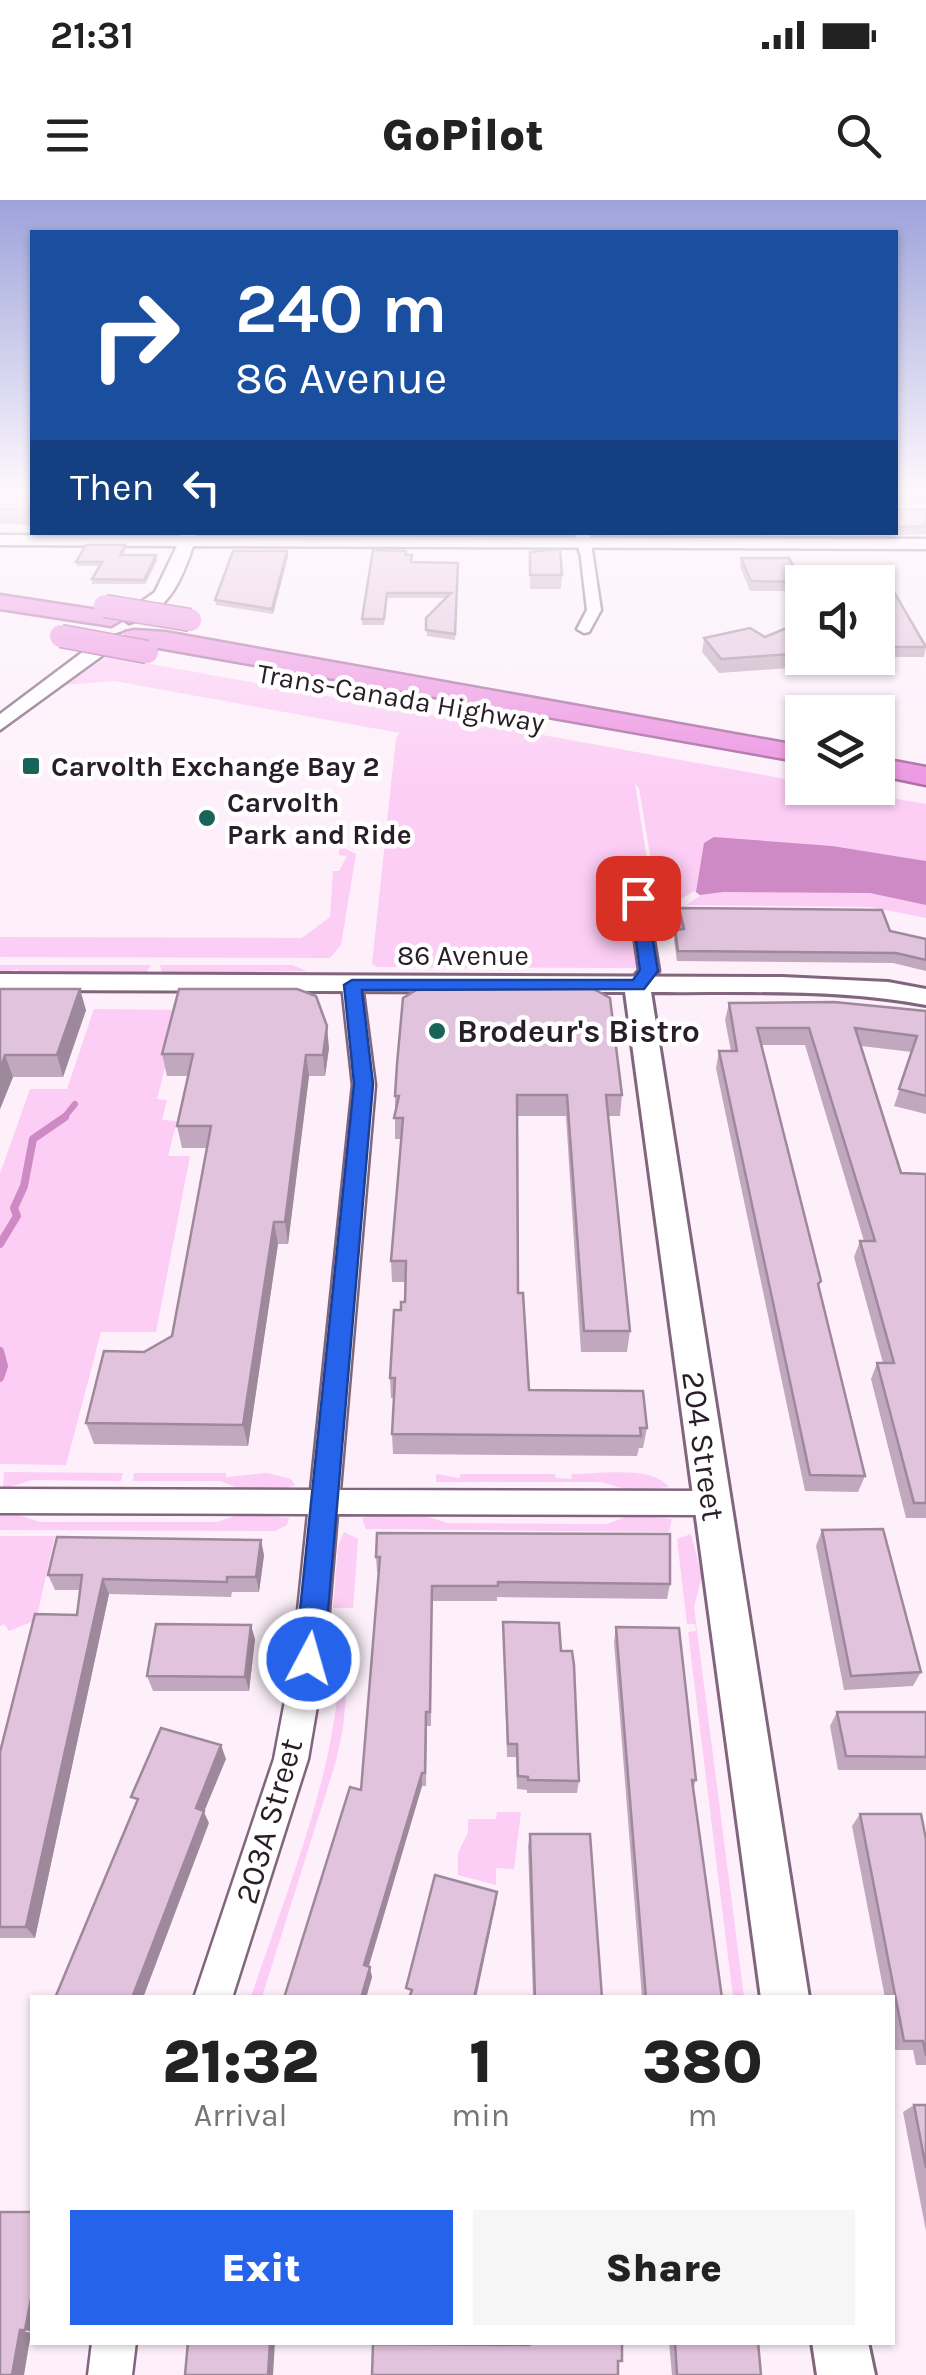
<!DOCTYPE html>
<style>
:root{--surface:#fff;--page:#f6f6f6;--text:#222;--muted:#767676;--accent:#2563eb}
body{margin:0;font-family:Karla,sans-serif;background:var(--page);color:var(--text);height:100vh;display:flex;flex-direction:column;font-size:38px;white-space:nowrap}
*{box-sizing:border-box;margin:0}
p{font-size:32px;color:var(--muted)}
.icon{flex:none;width:55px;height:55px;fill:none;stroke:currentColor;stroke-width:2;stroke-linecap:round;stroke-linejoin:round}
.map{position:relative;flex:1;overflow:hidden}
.details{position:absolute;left:30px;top:1795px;width:865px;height:350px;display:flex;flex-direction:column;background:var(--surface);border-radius:0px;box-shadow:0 2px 8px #0004}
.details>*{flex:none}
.top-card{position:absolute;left:30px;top:30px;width:868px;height:305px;border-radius:0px;box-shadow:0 2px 8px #0004;background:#1a4fa0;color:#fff;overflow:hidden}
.controls{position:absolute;left:785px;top:365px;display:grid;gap:20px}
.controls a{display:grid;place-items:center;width:110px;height:110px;border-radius:0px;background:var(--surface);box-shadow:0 2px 8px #0004;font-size:50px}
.pin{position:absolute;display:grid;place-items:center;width:85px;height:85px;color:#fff;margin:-42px;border-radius:20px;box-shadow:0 5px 15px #0006}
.me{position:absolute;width:110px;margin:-55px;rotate:6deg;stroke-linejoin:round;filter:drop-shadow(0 0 8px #0008)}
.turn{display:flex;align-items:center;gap:35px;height:210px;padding:0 40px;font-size:45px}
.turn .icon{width:130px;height:130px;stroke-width:2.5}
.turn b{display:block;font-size:70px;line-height:85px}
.then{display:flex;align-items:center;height:95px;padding:0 40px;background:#0003;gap:20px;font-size:38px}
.eta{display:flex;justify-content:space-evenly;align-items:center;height:170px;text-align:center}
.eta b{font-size:60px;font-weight:800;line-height:70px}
.primary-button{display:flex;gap:20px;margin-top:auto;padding:20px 40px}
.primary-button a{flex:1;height:115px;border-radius:0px;background:var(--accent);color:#fff;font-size:40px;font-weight:800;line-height:115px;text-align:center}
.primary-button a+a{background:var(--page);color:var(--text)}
.status{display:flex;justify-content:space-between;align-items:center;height:70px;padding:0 50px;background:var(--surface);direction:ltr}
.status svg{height:28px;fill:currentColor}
header{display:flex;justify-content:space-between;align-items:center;height:130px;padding:0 40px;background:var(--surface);font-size:45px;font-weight:800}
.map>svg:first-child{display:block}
.green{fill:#fccdf5}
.water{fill:#ce8ac5}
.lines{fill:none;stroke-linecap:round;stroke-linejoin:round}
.stream-far1{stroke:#ce8ac5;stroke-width:6}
.stream{stroke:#ce8ac5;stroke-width:8}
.minor-casing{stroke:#81657d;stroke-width:5}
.tertiary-casing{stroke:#81657d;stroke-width:6}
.secondary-casing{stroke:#81657d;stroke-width:5}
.motorway-casing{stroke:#a86ba1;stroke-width:5}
.minor{fill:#fff;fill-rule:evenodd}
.tertiary{fill:#fff;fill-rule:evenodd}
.secondary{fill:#fff;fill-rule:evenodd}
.motorway{fill:#ec94e2;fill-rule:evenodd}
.motorway-bridge-casing{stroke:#a86ba1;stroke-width:25;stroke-linecap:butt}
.motorway-bridge{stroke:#ec94e2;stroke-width:22}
.wall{fill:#c2a8be}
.shaded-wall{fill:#9e889b}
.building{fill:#e2c3dd;stroke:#9e889b;stroke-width:2.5}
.route{fill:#2563eb;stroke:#184099;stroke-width:2.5}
.poi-dot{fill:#1a6358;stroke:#fff;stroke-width:4}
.labels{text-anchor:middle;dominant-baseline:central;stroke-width:9;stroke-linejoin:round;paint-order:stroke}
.far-street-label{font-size:28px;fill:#291e27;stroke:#fff}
.far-poi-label{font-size:28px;font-weight:bold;fill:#291e27;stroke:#fff;text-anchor:start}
.poi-label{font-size:32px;font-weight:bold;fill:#291e27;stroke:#fff;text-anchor:start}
.street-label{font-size:32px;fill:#291e27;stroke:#fff}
</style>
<div class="status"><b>21:31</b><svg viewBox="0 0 49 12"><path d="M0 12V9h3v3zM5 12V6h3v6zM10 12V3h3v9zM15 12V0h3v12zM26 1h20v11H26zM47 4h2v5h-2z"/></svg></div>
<header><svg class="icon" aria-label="menu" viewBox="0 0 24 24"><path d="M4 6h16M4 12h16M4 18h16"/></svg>GoPilot<svg class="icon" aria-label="search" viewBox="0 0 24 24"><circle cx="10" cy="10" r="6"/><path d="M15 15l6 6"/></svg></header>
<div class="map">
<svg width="926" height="2175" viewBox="0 0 926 2175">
<rect width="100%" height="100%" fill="#fdf0fa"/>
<!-- green -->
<g class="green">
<polygon points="107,456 802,582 802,588 834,588 926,604 926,718 871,707 686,705 700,696 694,691 667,708 661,708 653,676 675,676 653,673 639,588 635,584 653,697 630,698 637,768 377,767 372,764 396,538 400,533 114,481 66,485"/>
<polygon points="340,646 356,654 341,745 330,758 0,757 0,737 302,738 330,717 333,671 339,671 347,656 339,655"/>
<polygon points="0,765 151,765 146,773 18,773 18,769 0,773"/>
<polygon points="160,765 292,765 307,771 162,773"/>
<polygon points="94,809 180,810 157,899 167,900 162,920 177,921 168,956 190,956 156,1132 101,1132 66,1265 0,1264 0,974 30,889 67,889"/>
<polygon points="4,1272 123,1273 121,1281 32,1280 3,1289"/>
<polygon points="134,1273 226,1273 226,1277 267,1273 291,1279 295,1285 279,1290 243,1290 220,1281 133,1281"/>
<path d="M436,1274L460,1278V1274H555L556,1278L571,1279L572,1274C598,1274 652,1265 669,1287L631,1291L601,1282H436Z"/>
<polygon points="0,1313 13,1313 40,1322 217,1322 241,1314 289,1318 287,1325 275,1331 0,1330"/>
<polygon points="379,1314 419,1314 448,1323 607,1324 631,1315 672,1319 669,1332 366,1329 362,1318"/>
<polygon points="344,1332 358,1339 353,1408 333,1408 338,1346"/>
<polygon points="691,1334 702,1376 694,1407 744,1797 733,1797 688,1432 696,1431 695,1424 687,1424 677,1339"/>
<polygon points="0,1336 55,1336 36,1420 9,1431 4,1424 0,1426"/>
<path d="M331,1431H352L343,1528L336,1561L262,1797H251C284,1698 327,1596 338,1491C340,1469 329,1453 331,1431Z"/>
<polygon points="497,1612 521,1612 514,1669 496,1668 496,1685 458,1675 458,1653 468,1632 468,1619 496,1619"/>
</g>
<!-- water -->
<polygon class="water" points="714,637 832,646 926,661 926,705 870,693 723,692 700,695 696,692 704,643"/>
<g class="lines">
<!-- stream-far1 -->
<polyline class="stream-far1" points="62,920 75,904"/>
<!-- stream -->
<g class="stream">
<polyline points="0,1044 17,1016 14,1008 24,986 33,939 65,917"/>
<polyline points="0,1151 4,1166 0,1178"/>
</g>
<defs>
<g id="minor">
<polygon points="586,346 592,350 601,410 589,432 584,433 577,429 587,410 580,350"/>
<polygon points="638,694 647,699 659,771 644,789 637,791 627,785 639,770 629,699"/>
<polygon points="352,779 362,785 375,885 340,1290 712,1291 722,1294 726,1303 722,1312 712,1315 337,1314 325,1459 308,1559 232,1798 194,1798 274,1559 293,1459 308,1314 0,1313 0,1289 311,1290 353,885 342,785"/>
<polygon points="92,2142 136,2142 132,2175 88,2175"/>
</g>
<g id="tertiary">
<polygon points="574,332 590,332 592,353 580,353"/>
<path d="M0,774L782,777L888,782L926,789V805C836,788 742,793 651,792L809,1798H761L625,792L0,790Z"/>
<polygon points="812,2142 868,2142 875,2175 817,2175"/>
</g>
<g id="secondary">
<path d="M182,332H198L197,336L926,339V349L193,346C181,382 168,412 129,423L120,417L155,392L177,346L0,345V335L180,336Z"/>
<polygon points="128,432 137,438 110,450 0,530 0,514 96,442"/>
</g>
<g id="motorway">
<polygon points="0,395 111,412 123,419 111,426 0,409"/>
<polygon points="134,430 165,432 802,546 802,562 125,442 122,437 125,432"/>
<polygon points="878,558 926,567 926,585 878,575"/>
</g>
</defs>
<!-- minor casing -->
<use href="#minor" class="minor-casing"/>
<!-- tertiary casing -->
<use href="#tertiary" class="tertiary-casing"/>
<!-- secondary casing -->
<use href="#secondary" class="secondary-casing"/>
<!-- motorway casing -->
<use href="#motorway" class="motorway-casing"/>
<!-- minor -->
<use href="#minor" class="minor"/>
<!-- tertiary -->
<use href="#tertiary" class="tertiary"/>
<!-- secondary -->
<use href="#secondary" class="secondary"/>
<!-- motorway -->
<use href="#motorway" class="motorway"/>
<defs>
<g id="motorway-bridge">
<polyline points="105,406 190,420"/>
<polyline points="61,436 147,452"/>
</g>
</defs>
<!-- motorway-bridge casing -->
<use href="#motorway-bridge" class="motorway-bridge-casing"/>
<!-- motorway-bridge -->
<use href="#motorway-bridge" class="motorway-bridge"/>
</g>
<!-- wall -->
<g class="wall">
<polygon points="0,291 32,291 31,325 0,324"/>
<polygon points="895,291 926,291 926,304 895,305"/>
<polygon points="895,309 926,310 926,334 897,335 895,331"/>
<polygon points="725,332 779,332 726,334"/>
<polygon points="126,349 123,355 157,360 145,384 92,384 92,379 99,366 77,366 76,362"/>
<polygon points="530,352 562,375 561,389 530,389"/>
<polygon points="406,355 412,361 412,362 458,363 455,440 427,436 426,418 446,398 387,398 384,425 362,425 362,419"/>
<polygon points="288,356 273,414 216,405 215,400"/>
<polygon points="741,358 802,382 800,391 750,391 740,367"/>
<polygon points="851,378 886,378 926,447 924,457 878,457 878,382 850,382"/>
<polygon points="765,437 802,458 810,458 789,468 719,473 702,452 704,438"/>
<polygon points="679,708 890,731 926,739 926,771 893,763 677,761 674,740 675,730 680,730 678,718"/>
<polygon points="0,789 86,810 63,877 13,877 0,909"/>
<polygon points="729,803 926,811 926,914 894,906 912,852 861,846 901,973 926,974 926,1318 906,1318 871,1179 877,1163 883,1163 854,1057 860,1041 864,1041 805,845 761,845 865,1276 858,1292 805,1291 716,868 719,851 731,851 725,820"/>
<polygon points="329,848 325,876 309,876 288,1044 278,1044 248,1246 94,1244 86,1223 144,1152 172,1136 207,948 182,948 177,926 188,876 167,876 162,854"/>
<polygon points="622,895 620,916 608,916 630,1131 627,1152 581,1152 566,916 517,916 518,1093 529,1190 647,1228 643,1248 639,1248 637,1256 393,1254 392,1234 394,1198 391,1198 390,1178 401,1110 405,1102 405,1082 392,1082 391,1061 402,939 395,939 395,896"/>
<polygon points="822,1330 921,1472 913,1486 844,1490 816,1346"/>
<polygon points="264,1355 259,1392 232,1392 231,1397 109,1394 35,1738 0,1738 0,1552 77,1415 80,1390 55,1390 48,1375"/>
<polygon points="376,1357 670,1384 667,1399 497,1397 497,1401 432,1401 431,1526 427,1526 426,1586 422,1586 369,1766 372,1777 366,1798 361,1590 379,1372 377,1372"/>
<polygon points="503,1422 561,1451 579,1581 577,1593 527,1593 527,1590 517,1589 516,1557 507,1557"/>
<polygon points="616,1427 696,1580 693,1589 722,1798 642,1798 614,1442"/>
<polygon points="255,1439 249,1491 153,1491 147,1476"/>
<polygon points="837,1512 926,1512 926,1570 838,1570 830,1526"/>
<polygon points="860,1614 926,1639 926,1865 916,1865 913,1850 895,1850 892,1839 892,1798 885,1798 852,1626"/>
<polygon points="530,1634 602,1798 533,1798 528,1646"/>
<polygon points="914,1905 926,1905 926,2031 903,1912"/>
<polygon points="669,2142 758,2142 761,2175 672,2175"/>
</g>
<!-- shaded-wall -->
<g class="shaded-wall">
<polygon points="32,304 32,323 31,325 28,310"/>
<polygon points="287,351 288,356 273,414 272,409"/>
<polygon points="156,355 157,360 145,384 144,380"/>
<polygon points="802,448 802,458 810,458 789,468 792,454"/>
<polygon points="80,789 86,810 63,877 57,855"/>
<polygon points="327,826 329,848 325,876 323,855"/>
<polygon points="5,855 13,877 0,909 0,869"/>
<polygon points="306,855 309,876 288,1044 285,1022"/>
<polygon points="274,1022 278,1044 248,1246 243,1225"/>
<polygon points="261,1340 264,1355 259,1392 256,1377"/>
<polygon points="103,1379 109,1394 35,1738 26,1727"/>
<polygon points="251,1425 255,1439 249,1491 245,1477"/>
<polygon points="221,1545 226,1559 204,1612 209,1623 143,1798 132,1798 196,1608"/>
<polygon points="422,1573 422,1586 366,1775 364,1765"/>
<polygon points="497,1692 496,1703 476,1798 474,1798"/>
<polygon points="370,1767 372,1777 366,1798 361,1798"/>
<polygon points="32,2094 32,2132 25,2130"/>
<polygon points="20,2130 31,2133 24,2175 12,2175"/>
<polygon points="270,2142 275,2142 273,2175 268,2175"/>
</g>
<!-- building -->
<g class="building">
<polygon points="0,291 32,291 32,304 28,310 0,309"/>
<polygon points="895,291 926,291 926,296 897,296 895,305"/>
<polygon points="895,309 926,310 926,326 899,327 895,321"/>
<polygon points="86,345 125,345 120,355 156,355 144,380 92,379 102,362 76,362"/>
<polygon points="560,349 562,375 530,375 530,352"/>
<polygon points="373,350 406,351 406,355 412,355 411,362 458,363 455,434 426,430 426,418 451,393 387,393 384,419 362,419"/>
<polygon points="233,351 287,351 272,409 215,400"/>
<polygon points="741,358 789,358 802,382 751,381"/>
<polygon points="851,378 886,378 926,447 878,447 878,382 854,382"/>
<polygon points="801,422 802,423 802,448 792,454 721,459 704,438 750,428 765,437"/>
<polygon points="679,708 882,710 890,731 926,739 926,760 896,753 678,751 675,730 684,729"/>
<polygon points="423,786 590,787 610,798 622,895 606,895 630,1131 584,1131 567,895 517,895 518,1093 523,1093 529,1190 643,1191 647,1228 640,1228 641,1236 392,1234 395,1178 390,1178 394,1110 401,1110 401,1102 405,1102 406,1061 391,1061 403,918 394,918 399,896 395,896 397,864 403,798"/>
<polygon points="0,789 80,789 57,855 5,855 0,869"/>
<polygon points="179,789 297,789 316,796 327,826 323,855 306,855 285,1022 274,1022 243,1225 86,1223 104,1151 144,1152 172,1136 211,926 177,926 193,854 162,854"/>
<polygon points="834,802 926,811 926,896 899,889 917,836 855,828 901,973 926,974 926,1303 914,1303 877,1163 894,1163 860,1041 875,1041 809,828 757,828 821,1081 818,1084 865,1276 810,1275 719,851 737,851 729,803"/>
<polygon points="883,1329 921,1472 851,1476 822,1330"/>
<polygon points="377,1333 670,1334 670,1384 498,1382 498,1386 432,1386 430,1512 426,1512 425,1573 422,1573 364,1765 370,1767 361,1798 284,1798 350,1587 361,1590 380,1357 376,1357"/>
<polygon points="57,1337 261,1340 256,1377 227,1377 227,1382 103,1379 26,1727 0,1727 0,1552 35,1414 77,1415 82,1375 48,1375"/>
<polygon points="503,1422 559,1423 561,1451 572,1451 574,1465 579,1581 528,1580 528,1577 518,1576 517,1544 508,1544"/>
<polygon points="156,1424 251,1425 245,1477 147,1476"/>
<polygon points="616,1427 679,1428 696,1580 692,1580 722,1798 646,1798"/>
<polygon points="837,1512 926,1512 926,1557 846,1556"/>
<polygon points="161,1528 221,1545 196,1608 204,1611 132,1798 55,1798 138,1599 131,1597"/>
<polygon points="860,1614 921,1614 926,1639 926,1856 923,1841 904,1841"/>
<polygon points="530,1634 590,1634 602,1798 535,1798"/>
<polygon points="435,1675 497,1692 474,1798 409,1798 412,1790 406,1788"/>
<polygon points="914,1905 926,1905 926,1968"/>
<polygon points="0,2012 32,2012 32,2094 25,2130 20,2130 12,2175 0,2175"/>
<polygon points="188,2142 270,2142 268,2175 185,2175"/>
<polygon points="529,2142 622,2142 622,2161 618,2161 618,2175 372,2175 373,2144 529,2145"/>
<polygon points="675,2142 758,2142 761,2175 677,2175"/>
</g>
<!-- sky -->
<linearGradient id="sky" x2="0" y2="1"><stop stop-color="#9da3da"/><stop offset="0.49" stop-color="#fef8fd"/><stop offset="1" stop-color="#fef8fd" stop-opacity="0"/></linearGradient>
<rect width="926" height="596" fill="url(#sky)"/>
<!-- route -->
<polygon class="route" points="638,694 646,698 658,771 644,789 362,790 373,884 324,1459 319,1469 309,1472 299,1469 295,1459 354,884 344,785 352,780 633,780 640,770 630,698"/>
<!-- markers -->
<g class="poi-dot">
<rect x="21" y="556" width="20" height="20" rx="5"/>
<circle cx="207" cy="618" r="10"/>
<circle cx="437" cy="831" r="10"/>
</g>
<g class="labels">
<!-- far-street labels -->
<g class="far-street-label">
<text transform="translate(401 498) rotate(10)">Trans-Canada Highway</text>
<text x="463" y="755">86 Avenue</text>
</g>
<!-- far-poi labels -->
<g class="far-poi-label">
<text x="51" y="566">Carvolth Exchange Bay 2</text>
<text x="227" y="602">Carvolth<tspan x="227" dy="32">Park and Ride</tspan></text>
</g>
<!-- poi labels -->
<g class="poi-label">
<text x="457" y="831">Brodeur's Bistro</text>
</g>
<!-- street labels -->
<g class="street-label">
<text transform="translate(703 1246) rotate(82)">204 Street</text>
<text transform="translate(269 1621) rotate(-74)">203A Street</text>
</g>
</g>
</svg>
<div class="controls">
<a><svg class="icon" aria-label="sound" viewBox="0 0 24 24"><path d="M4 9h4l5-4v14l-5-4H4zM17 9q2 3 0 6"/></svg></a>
<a><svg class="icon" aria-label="layers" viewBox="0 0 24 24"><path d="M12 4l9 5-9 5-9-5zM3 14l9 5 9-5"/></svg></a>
</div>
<div class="pin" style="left:638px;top:698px;background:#d93025"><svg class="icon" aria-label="arrive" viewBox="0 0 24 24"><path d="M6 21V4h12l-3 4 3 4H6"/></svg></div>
<svg class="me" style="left:309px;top:1459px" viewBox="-20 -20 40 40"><circle r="17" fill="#2563eb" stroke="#fff" stroke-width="3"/><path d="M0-11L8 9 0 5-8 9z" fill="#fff"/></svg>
<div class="top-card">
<div class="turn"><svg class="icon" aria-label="right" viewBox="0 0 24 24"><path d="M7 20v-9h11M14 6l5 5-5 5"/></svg><div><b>240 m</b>86 Avenue</div></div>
<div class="then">Then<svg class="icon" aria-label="left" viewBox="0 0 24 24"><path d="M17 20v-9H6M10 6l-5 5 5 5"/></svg></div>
</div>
<section class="details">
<div class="eta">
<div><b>21:32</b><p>Arrival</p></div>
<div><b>1</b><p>min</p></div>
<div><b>380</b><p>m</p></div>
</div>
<div class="primary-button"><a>Exit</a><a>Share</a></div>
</section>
</div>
